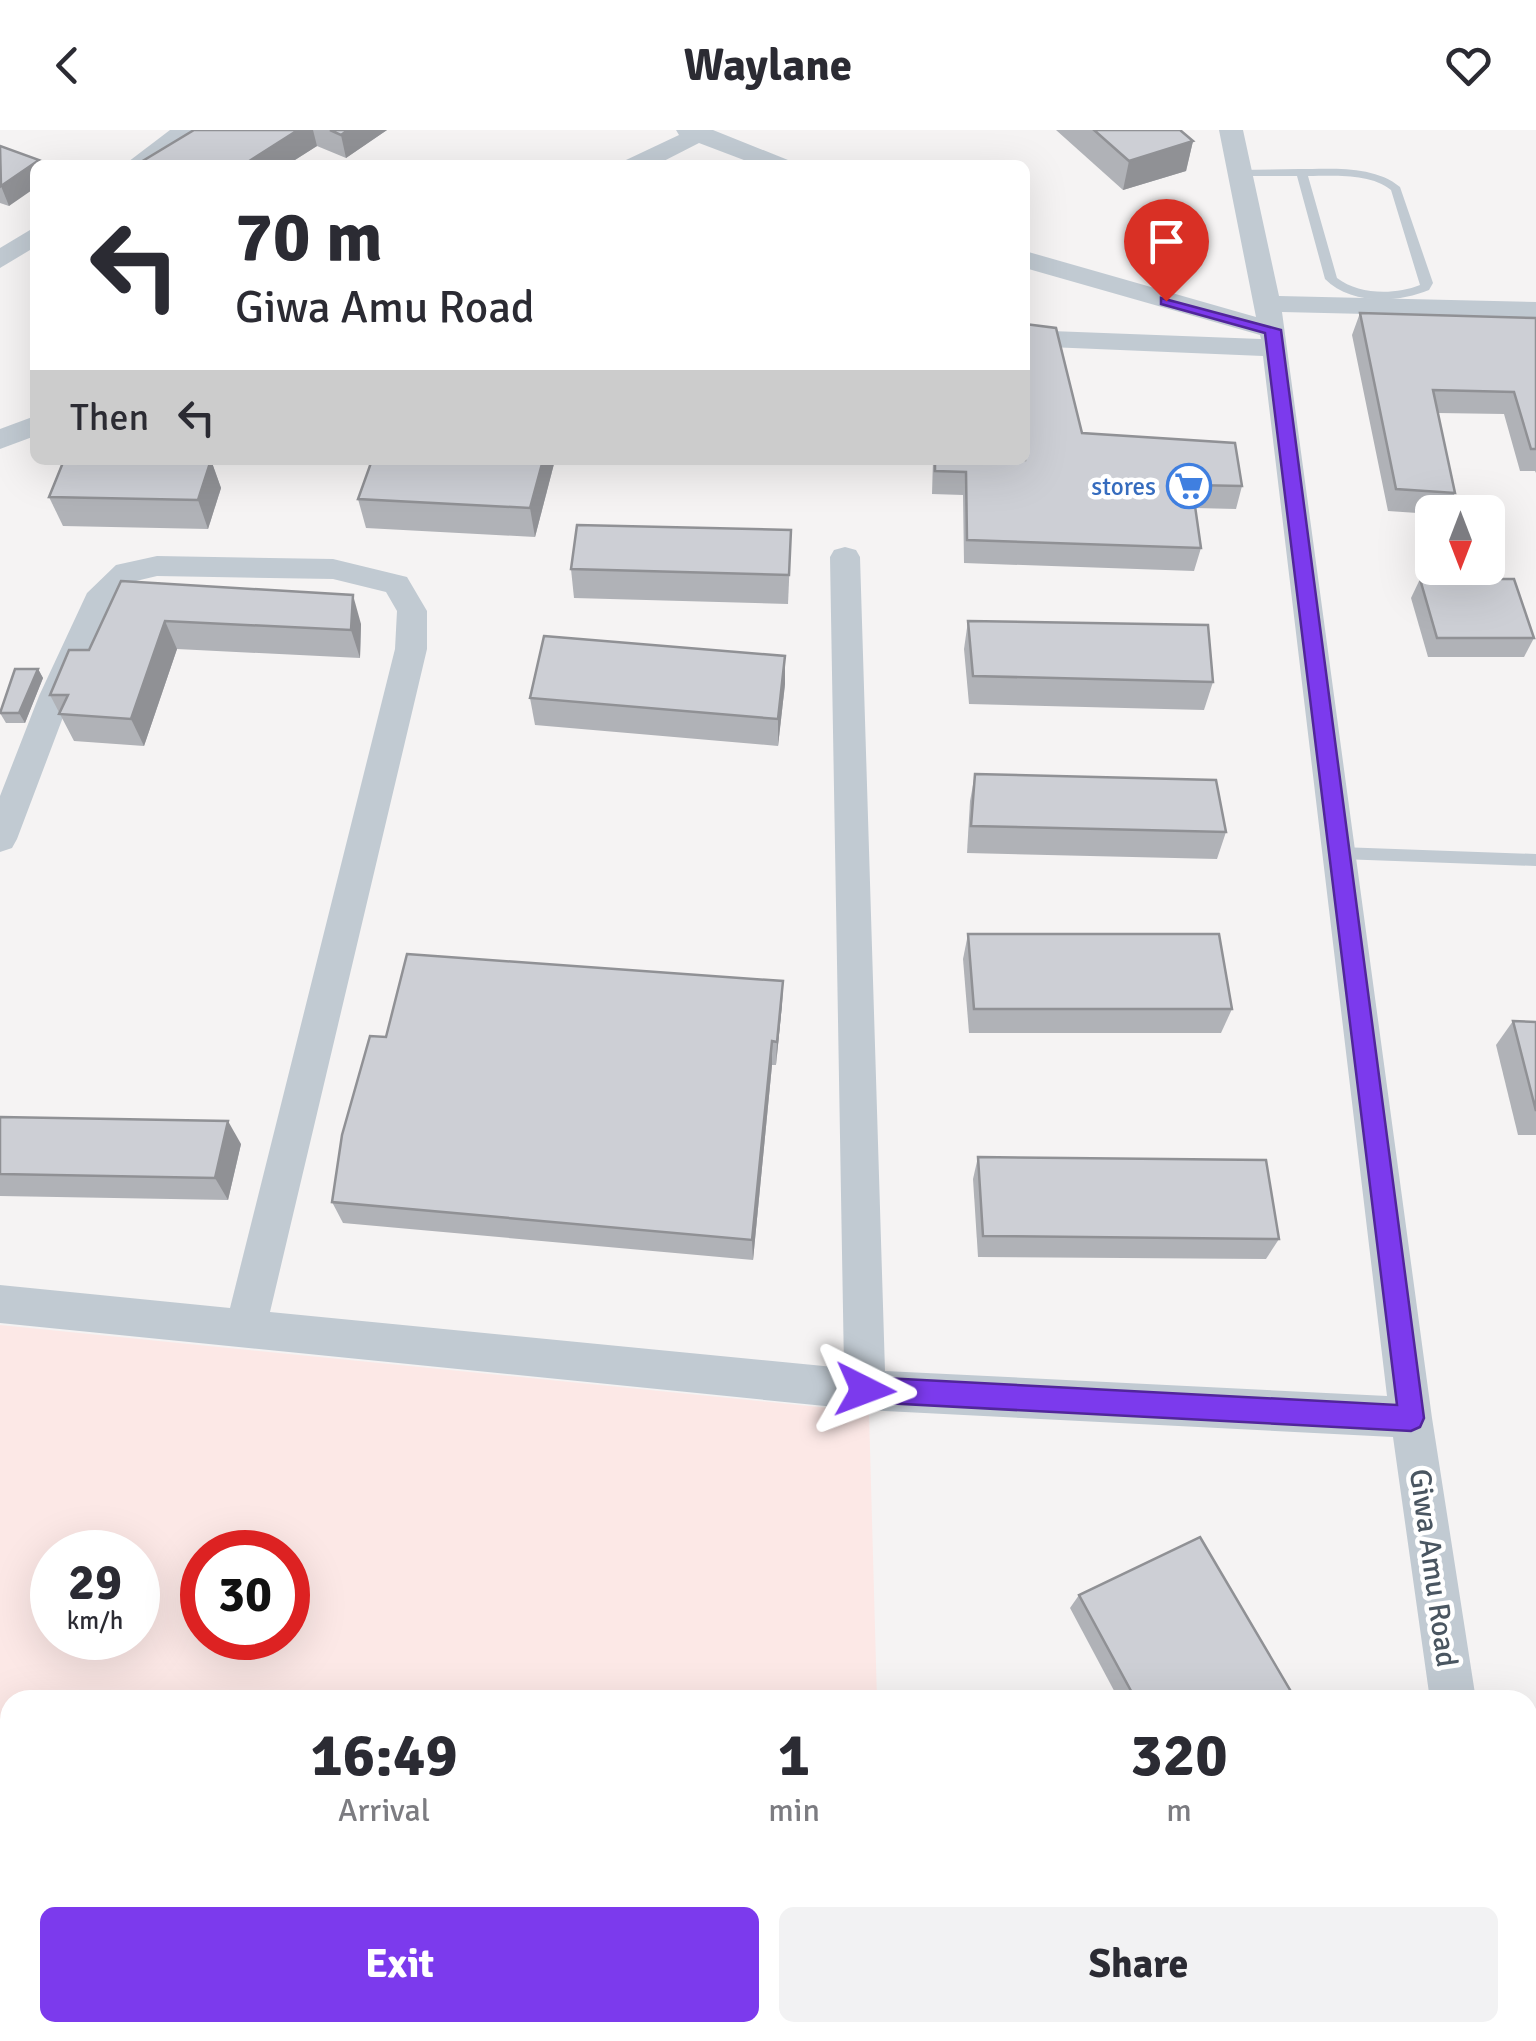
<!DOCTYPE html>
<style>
:root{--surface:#fff;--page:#f2f2f3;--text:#2b2b33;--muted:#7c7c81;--accent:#7c3aed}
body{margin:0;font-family:Signika,sans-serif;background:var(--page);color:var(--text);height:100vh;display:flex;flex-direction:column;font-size:38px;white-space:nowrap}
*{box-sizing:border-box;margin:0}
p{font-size:32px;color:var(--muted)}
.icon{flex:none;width:55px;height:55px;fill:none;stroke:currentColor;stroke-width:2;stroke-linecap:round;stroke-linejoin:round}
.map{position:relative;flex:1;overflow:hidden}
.sheet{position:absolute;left:0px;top:1560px;width:1538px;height:352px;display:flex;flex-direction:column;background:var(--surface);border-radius:30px 30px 0 0;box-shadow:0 10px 40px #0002}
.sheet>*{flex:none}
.guide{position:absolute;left:30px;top:30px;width:1000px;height:305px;border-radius:15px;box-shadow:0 10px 40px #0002;background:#fff;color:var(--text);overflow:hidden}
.needle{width:65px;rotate:180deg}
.tools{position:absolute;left:1415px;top:365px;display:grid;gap:20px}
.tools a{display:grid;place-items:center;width:90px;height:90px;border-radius:15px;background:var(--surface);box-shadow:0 10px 40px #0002;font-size:50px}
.speed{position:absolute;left:30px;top:1400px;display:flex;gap:20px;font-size:50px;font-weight:700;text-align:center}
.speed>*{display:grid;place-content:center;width:130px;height:130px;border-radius:50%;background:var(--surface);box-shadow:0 10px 40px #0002;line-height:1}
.speed small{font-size:25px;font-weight:400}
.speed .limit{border:15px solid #d22;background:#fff;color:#111}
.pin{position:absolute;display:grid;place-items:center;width:85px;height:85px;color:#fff;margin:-102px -42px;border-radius:50% 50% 50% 0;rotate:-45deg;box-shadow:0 0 10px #0007}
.pin .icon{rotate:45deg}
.me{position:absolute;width:110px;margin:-55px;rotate:93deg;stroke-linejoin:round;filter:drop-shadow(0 0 8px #0008)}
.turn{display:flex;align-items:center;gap:35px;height:210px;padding:0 40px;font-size:45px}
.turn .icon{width:130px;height:130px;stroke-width:2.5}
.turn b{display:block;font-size:70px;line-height:85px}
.then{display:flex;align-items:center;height:95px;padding:0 40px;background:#0003;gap:20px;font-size:38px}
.eta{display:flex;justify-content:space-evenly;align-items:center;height:170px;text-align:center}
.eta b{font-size:60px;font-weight:800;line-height:70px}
.button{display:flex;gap:20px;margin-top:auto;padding:20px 40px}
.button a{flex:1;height:115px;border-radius:15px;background:var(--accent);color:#fff;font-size:40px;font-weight:800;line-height:115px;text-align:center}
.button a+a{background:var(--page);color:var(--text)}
header{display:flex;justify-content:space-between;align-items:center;height:130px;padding:0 40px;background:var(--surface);font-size:45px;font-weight:800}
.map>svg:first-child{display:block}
.medical{fill:#fce8e6;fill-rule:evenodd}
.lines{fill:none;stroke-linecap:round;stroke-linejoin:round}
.lane{fill:#c1cad2;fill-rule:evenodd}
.street{fill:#c1cad2;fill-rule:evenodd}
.wall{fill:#b0b2b7}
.shaded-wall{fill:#909195}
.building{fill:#cdcfd5;stroke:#909195;stroke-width:2.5}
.route{fill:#7c3aed;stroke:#51269a;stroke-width:2.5}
.labels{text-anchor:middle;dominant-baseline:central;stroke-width:9;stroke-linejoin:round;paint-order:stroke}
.far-shop-label{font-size:25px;fill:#366cbe;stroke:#fff;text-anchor:end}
.street-label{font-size:30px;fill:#4a5661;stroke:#fff}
</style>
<header><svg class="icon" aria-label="back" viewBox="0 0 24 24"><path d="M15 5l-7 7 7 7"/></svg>Waylane<svg class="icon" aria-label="heart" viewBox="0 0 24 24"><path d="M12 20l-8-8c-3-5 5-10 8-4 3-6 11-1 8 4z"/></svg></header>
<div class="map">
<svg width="1536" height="1911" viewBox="0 0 1536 1911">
<rect width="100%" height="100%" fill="#f5f3f3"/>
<!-- medical -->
<path class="medical" d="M0,1195L869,1282L877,1570H10V1902H886V1911H0ZM52,1422H138V1508H52ZM202,1422H288V1508H202Z"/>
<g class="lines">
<!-- lane -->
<g class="lane">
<path d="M1299,39C1331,39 1374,35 1400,57L1433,153L1429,160C1398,173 1350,175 1325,149L1297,46H1239L1233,43L1239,40ZM1308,46C1334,46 1370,43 1391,60L1420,155C1395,165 1359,165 1337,148Z"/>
<polygon points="1340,717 1536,724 1536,736 1340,729 1332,723"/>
</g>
<!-- street -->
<g class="street">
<polygon points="170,0 198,0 152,35 124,35"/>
<polygon points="676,0 713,0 788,30 791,35 757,35 699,13 656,35 623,35 626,30 679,5"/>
<polygon points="1219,0 1243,0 1279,166 1536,172 1536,188 1282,182 1432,1288 1476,1570 1430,1570 1393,1307 865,1280 0,1193 0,1155 230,1178 395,519 397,481 386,462 333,449 157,446 136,451 115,469 71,566 17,709 12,718 0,722 0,666 39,566 87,463 116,435 157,426 333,429 407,447 427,481 427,519 270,1182 844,1238 830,427 834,420 845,417 856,420 860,427 885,1241 1387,1266 1263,226 1025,216 1025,200 1261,209 1260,205 1025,138 1025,121 1256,187"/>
<polygon points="35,97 35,117 0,138 0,118"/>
<polygon points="35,286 35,306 0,319 0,299"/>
<polygon points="1477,1902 1527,1902 1528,1911 1478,1911"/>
</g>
</g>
<!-- wall -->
<g class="wall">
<polygon points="194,0 387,0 346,28 317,16 287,35 136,35"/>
<polygon points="1056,0 1180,0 1193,11 1186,41 1123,60"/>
<polygon points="0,16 39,30 41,35 35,35 9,76 0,73"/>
<polygon points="1360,183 1536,188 1536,343 1535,341 1520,341 1504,284 1438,283 1455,363 1446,382 1432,382 1432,384 1388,381 1352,205"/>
<polygon points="1082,303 1242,356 1236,379 1195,378 1201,418 1194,441 964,433 963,365 932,364 933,330 1025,330"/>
<polygon points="211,330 221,358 208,399 63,396 49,367"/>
<polygon points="372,330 555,330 535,407 366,398 358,369"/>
<polygon points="790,429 788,474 574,468 571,439"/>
<polygon points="1420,449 1534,508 1524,527 1428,527 1411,468"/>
<polygon points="121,451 361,494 360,528 177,519 144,616 74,611 50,565 89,520"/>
<polygon points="968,491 1213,552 1204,580 969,574 964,519"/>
<polygon points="785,526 785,554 778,616 535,595 530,568"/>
<polygon points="38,539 43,548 25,593 6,593 0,583"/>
<polygon points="975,644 1226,702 1217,729 967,723 970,671"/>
<polygon points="968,804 1232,879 1221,903 969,903 963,829"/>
<polygon points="783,851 782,875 776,935 772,935 753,1130 343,1093 332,1072 386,907"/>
<polygon points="1513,891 1536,892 1536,1005 1518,1005 1496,915"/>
<polygon points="0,987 241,1014 228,1070 0,1066"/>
<polygon points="978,1027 1279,1109 1266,1129 978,1127 973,1049"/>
<polygon points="1079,1465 1296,1570 1119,1570 1070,1478"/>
</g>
<!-- shaded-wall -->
<g class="shaded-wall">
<polygon points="298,0 313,0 317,16 287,35 243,35"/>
<polygon points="348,0 387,0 346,28 341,5"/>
<polygon points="1193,11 1186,41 1123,60 1129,31"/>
<polygon points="39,30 41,35 35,35 35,58 9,76 1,56"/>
<polygon points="211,330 221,358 208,399 198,370"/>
<polygon points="543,330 555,330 535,407 530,378"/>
<polygon points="353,465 361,494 360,528 351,500"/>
<polygon points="165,491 177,519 144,616 131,589"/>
<polygon points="785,526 785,554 778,616 778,589"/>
<polygon points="38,539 43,548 25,593 19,583"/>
<polygon points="783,851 782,875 776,935 777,912"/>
<polygon points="772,911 772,935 753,1130 752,1110"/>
<polygon points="228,991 241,1014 228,1070 215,1048"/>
</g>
<!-- building -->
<g class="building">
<polygon points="194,0 298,0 243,35 136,35"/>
<polygon points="330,0 348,0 341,5"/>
<polygon points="1094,0 1180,0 1193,11 1129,31"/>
<polygon points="0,16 39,30 1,56"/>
<polygon points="1360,183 1536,188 1536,319 1531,319 1514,262 1433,260 1455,363 1396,359"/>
<polygon points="1025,194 1056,198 1082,303 1235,313 1242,356 1192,355 1201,418 967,410 966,342 935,341 935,330 1025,330"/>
<polygon points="64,330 211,330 198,370 49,367"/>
<polygon points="372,330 543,330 530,378 358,369"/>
<polygon points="577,395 791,400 789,445 571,439"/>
<polygon points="1420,449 1514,449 1534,508 1437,508"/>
<polygon points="121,451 353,465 351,500 165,491 131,589 59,584 68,565 50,565 69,520 89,520"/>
<polygon points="968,491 1208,495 1213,552 973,546"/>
<polygon points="544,506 785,526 778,589 530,568"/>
<polygon points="15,539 38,539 19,583 0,583"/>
<polygon points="975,644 1216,650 1226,702 971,696"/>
<polygon points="968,804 1219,804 1232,879 974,879"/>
<polygon points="407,824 783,851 777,912 772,911 752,1110 332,1072 342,1005 370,906 386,907"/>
<polygon points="1513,891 1536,892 1536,981"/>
<polygon points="0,987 228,991 215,1048 0,1044"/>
<polygon points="978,1027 1266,1030 1279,1109 983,1106"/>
<polygon points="1200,1407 1296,1570 1136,1570 1079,1465"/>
</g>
<!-- route -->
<polygon class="route" points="1161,168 1281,200 1424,1288 1420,1297 1411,1301 865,1272 856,1268 852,1260 856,1251 865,1247 1397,1275 1265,203 1161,174"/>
<!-- icons -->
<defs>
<symbol id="supermarket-ring" viewBox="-11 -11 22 22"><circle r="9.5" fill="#fff" stroke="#3f7fe0" stroke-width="1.5"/><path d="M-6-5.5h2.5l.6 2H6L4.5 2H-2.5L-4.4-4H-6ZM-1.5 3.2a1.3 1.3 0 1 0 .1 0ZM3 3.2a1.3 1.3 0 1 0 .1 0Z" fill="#3f7fe0"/></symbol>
</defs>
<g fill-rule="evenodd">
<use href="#supermarket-ring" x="1164" y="331" width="50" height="50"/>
</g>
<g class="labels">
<!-- far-shop labels -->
<g class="far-shop-label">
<text x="1156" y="356">stores</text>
</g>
<!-- street labels -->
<g class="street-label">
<text transform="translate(1433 1438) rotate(82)">Giwa Amu Road</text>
</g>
</g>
</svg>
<div class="tools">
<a><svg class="needle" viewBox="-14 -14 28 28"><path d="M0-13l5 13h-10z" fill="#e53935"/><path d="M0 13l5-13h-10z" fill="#7c7c81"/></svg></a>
</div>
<div class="speed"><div>29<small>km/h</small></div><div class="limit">30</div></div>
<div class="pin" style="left:1166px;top:171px;background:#d93025"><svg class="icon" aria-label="arrive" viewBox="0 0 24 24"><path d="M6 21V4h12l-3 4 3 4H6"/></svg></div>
<svg class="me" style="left:865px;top:1260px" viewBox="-20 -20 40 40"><path d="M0-17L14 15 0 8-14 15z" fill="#7c3aed" stroke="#fff" stroke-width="4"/></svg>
<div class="guide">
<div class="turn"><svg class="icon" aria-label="left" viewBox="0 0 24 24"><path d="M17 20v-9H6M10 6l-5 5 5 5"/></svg><div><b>70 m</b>Giwa Amu Road</div></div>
<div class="then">Then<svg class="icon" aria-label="left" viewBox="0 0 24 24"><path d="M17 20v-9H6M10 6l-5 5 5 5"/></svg></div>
</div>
<section class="sheet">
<div class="eta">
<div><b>16:49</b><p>Arrival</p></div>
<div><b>1</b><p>min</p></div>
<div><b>320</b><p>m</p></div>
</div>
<div class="button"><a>Exit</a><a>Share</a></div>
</section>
</div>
